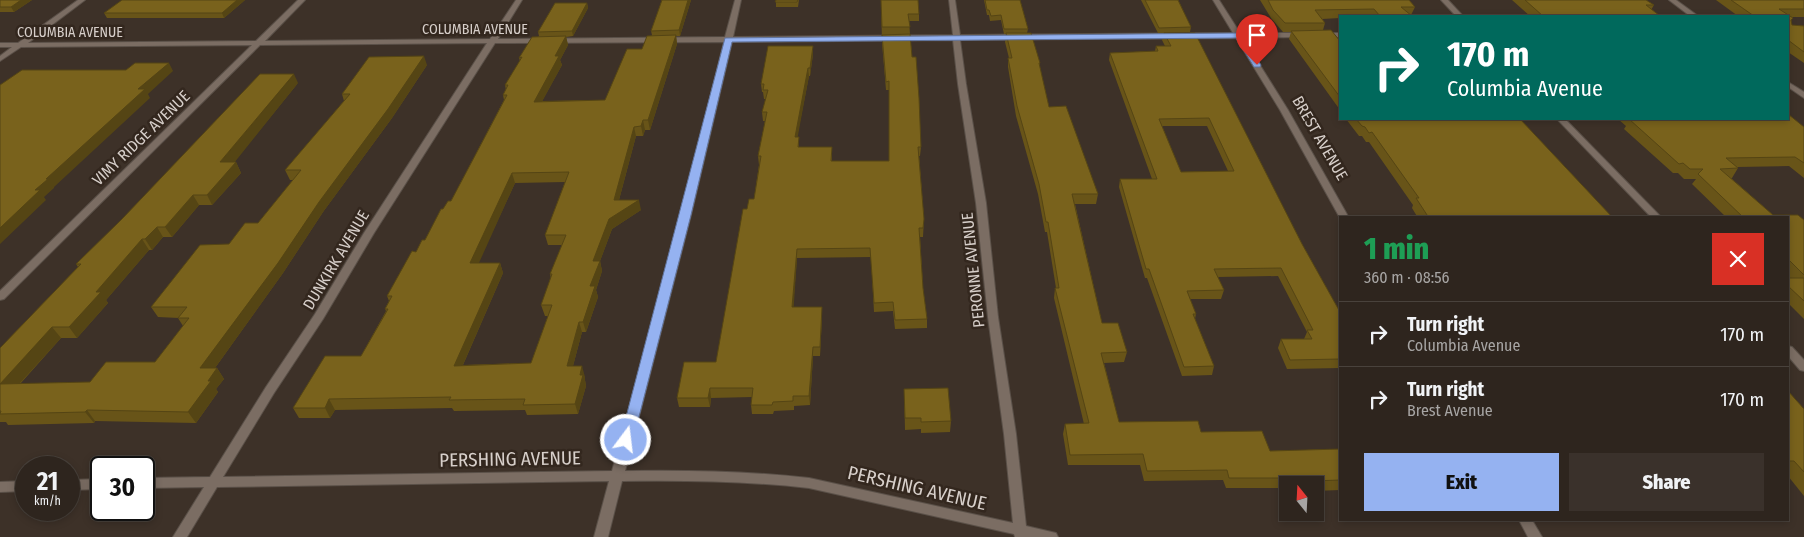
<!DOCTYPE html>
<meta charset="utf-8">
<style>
:root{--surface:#2e251e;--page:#3a312b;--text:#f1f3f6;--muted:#a7a5a4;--line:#49423c;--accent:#95b2f1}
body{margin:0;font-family:"Fira Sans Condensed",sans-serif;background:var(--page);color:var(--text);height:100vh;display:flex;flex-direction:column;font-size:19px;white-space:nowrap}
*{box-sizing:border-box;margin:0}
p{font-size:16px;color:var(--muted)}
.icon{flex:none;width:28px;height:28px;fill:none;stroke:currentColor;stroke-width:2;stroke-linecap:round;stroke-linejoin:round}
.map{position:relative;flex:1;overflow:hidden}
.panel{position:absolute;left:1339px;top:216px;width:450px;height:305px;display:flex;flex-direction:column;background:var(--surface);border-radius:0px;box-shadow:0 2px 8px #0003,0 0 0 1px var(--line)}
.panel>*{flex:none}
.top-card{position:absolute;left:1339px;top:15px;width:450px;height:105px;border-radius:0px;box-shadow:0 2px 8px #0003,0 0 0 1px var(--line);background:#00695c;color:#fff;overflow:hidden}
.needle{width:32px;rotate:342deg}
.tools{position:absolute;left:1279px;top:476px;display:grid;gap:10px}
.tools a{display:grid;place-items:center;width:45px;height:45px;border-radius:0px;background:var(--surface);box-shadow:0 2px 8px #0003,0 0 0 1px var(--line);font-size:25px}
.speed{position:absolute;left:15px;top:456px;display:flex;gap:10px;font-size:25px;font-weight:700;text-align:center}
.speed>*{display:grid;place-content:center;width:65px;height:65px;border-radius:50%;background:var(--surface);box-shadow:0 2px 8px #0003,0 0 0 1px var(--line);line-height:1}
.speed small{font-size:12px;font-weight:400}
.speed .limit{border:2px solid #111;border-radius:8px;background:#fff;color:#111}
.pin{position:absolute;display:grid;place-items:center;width:42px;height:42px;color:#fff;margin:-51px -21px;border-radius:50% 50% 50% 0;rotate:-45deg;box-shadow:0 0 5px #0007}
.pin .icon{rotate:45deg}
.me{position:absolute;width:55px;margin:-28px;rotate:15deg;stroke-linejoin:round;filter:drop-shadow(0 0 4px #0008)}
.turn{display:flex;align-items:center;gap:18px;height:105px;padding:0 25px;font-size:22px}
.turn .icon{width:65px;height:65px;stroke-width:2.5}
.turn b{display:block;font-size:35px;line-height:42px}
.round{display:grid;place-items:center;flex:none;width:52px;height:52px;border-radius:0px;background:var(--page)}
.overview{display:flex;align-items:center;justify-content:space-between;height:85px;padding:0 25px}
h1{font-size:30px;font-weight:800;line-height:38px;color:#1e9e55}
.action{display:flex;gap:10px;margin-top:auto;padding:10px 25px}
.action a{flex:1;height:58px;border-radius:0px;background:var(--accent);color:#111;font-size:20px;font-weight:800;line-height:58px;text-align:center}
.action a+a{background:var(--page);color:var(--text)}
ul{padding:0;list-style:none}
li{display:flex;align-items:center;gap:15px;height:65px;padding:0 25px;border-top:1px solid var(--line)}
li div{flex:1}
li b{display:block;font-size:19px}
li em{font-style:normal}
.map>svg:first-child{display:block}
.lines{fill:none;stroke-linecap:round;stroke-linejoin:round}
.minor-casing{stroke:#5a5048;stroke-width:2}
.minor{fill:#7b6d63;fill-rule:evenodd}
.wall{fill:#685418;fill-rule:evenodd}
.shaded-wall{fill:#554514}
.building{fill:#79621c;stroke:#554514;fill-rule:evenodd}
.route{fill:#95b2f1;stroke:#61749d}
.labels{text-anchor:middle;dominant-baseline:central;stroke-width:5;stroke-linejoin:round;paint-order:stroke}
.far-street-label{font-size:14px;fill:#d7cfca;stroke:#33271e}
.street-label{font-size:16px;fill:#d7cfca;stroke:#33271e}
.near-street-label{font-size:19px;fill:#d7cfca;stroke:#33271e}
</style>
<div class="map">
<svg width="1804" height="537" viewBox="0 0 1804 537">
<rect width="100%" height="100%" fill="#3d3128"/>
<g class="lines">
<defs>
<g id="minor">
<path d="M78,0H85L28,43L256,41L298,0H305L265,41L490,39L516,0H522L498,39L725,37L735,0H741L733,37L953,35L949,0H955L960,35L1233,33L1213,0H1219L1240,33H1301L1305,35L1301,37L1243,38L1288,110L1349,218H1340L1280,110L1236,38L960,40L966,84L986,203L998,317L1016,434L1026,526L1056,533L1058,537H1015L1014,534L809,488C747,481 685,480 622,481L608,537H594L609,481L217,487L187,537H173L204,487L144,488V478L210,477L266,387L315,314L364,233L487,43L260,45L4,299L0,300V291L252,45L21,47L0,61V56L12,47H0V43H18ZM953,40L958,84L976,203L988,317L1004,434L1013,523L809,478C748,471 686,470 625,471L691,215L732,42ZM724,42L681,215L612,471L223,477L274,393L323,319L374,233L495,43Z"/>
<polygon points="1441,0 1448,0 1463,16 1456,16"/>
<polygon points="1669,0 1676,0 1698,16 1690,16"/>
<rect x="1320" y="33" width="20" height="4"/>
<polygon points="1788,82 1804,92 1804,98 1788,87"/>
<polygon points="1557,119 1565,119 1662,218 1652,218"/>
<polygon points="1788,346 1792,347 1804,360 1804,371 1800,370 1788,356"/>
<polygon points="101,479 101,489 69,490 69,480"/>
<polygon points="26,481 26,491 0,492 0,482"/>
<polygon points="1519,520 1532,520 1542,537 1528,537"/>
</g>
</defs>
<!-- minor casing -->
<use href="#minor" class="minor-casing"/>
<!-- minor -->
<use href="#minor" class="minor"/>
</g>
<!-- wall -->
<g class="wall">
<polygon points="0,0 32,0 14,12 0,12"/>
<polygon points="245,0 224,18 107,18 104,13"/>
<path d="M662,0H691L680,36H676L677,44L650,130H645L643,136H636L619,200L641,210L612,229L600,261L602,271L596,290L598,297L586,332H582L573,366L585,377V380L586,386L578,414L527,415L525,410L454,411L452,408L335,410L330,418H299L293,408L361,356L386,311L385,309L389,301L387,296L416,252L425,240L443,209L451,201L504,100L503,95L506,90L505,85L520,61L519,58L539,36L538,32L587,3L588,8L573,36L566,37L568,45L560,60L562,65L542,101L605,100L652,35L651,31ZM565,182L545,235L548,245H562L550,274L551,279L541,305L545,316H548L531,363L463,365L503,273L500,263H478L515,183Z"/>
<polygon points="776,0 799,0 798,7 776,7"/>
<polygon points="881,0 919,14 919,21 909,21 910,34 921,147 920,156 919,156 924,219 923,237 920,237 923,288 927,319 927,328 895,329 893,311 874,312 871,257 797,258 793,307 822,316 820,356 813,356 810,405 794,406 794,410 774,411 773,414 752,414 751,405 752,397 711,398 710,407 679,407 677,398 716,362 747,209 754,199 759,165 758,156 765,121 763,121 762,112 766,99 764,99 763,92 762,92 761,84 813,46 813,54 810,76 809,76 797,137 799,147 832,147 832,161 889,161 889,90 886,90 882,43"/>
<polygon points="984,0 1020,0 1028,29 1027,33 1040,63 1040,68 1049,107 1098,194 1096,204 1075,204 1102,323 1127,352 1124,362 1104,363 1119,422 1201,432 1270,451 1340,449 1340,490 1315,491 1315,485 1288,485 1288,488 1226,488 1223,480 1144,481 1140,465 1068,465 1063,434 1065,424 1084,424 1054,298 1055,288 1056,288 1047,232 1045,232 1038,194 1016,116 1008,67 1008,58 1009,58 1005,42 1006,34 1004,34 1001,20 990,21 989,15 987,15"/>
<polygon points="1141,0 1178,0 1191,27 1190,32 1158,33"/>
<polygon points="1260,0 1409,0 1415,7 1411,15 1412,16 1340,16 1340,18 1322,19 1325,23 1323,30 1340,41 1340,110 1289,39 1291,32 1283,32 1271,18"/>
<polygon points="1512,0 1646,0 1654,5 1651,10 1660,16 1530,16"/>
<polygon points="1716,0 1804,0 1804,17 1791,17 1793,18 1791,21 1792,25 1804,26 1804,63 1788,52 1788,16 1738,16"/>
<path d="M1164,33L1302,244L1340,312V368L1287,369L1278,348L1281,339H1304L1307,332L1278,276L1218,277L1224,290L1221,299H1190L1196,314L1195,319L1214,366L1212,375L1182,376L1147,278H1145L1119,187L1120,179H1152L1109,60L1110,53L1155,51L1156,46H1165L1162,40ZM1162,126H1207L1228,171L1181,172Z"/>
<polygon points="427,65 392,118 323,212 283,273 215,368 217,368 224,379 216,389 218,392 196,423 95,421 94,423 8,425 6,422 0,422 0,348 78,267 76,264 298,83 234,162 236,162 241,173 212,205 199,205 172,237 163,237 152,250 149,250 106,300 108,303 77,338 61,338 20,384 90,382 155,362 183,326 178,318 179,318 158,317 151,307 229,244 258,223 293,180 290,180 285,170 344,101 342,94"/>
<polygon points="1346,119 1520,119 1613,218 1418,218 1412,208 1413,205 1369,142 1366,142 1362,136 1359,136"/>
<polygon points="1618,119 1788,119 1804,127 1804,178 1789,166 1737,167 1738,168 1732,178 1731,178 1773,215 1804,220 1804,319 1788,303 1788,278 1789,278 1788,276 1788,218 1727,218 1692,184 1696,179 1684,179 1678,173 1673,173 1624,129 1626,126"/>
<polygon points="904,389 951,421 950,432 921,433 921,429 905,430"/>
<polygon points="1788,391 1804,409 1804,496 1788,476"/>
</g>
<!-- shaded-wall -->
<g class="shaded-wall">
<polygon points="21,0 32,0 14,12 11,7"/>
<polygon points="237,0 245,0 224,18 222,13"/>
<polygon points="688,0 691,0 680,36 679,30"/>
<polygon points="587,3 588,8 573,36 572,31"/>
<polygon points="676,35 677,44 650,130 648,120"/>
<polygon points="566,36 568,45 560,60 562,65 537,111 534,102 555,56"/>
<polygon points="813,46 813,54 810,76 810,68"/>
<polygon points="424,56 427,65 392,118 323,212 283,273 207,379 200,368"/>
<polygon points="169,63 173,71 148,94 150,98 54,187 54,188 44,197 46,200 0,244 0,228 46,179 138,89"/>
<polygon points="808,68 809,76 796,146 795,137"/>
<polygon points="294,74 298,83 226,173 220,162"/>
<polygon points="643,120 645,130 643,136 641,126"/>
<polygon points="634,127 636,136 616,211 614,200"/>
<polygon points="236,162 241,173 212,205 207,195"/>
<polygon points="512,173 515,183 474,274 470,263"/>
<polygon points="193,195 199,205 172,237 165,227"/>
<polygon points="639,200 641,210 612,229 600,261 602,271 596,290 598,297 586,332 583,322 590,286 593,261 609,219"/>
<polygon points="157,227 163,237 152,250 145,239"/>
<polygon points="142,239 149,250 106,300 108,303 77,338 69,327 96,292"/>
<polygon points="797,249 797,258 793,317 792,307"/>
<polygon points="500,263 503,273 458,376 454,366"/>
<polygon points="822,307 822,316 820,356 820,347"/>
<polygon points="579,322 582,332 570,377 567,366"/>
<polygon points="52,327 61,338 9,395 0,384"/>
<polygon points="813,347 813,356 810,405 809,396"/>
<polygon points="582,366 585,377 585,380 586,386 578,414 575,404 580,375"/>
<polygon points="217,368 224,379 216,389 218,392 196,423 188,412 208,381"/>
<polygon points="710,388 711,398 710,407 708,398"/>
<polygon points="329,399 335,410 330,418 325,408"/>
<polygon points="87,410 95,421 94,423 85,412"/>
</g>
<!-- building -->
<g class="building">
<polygon points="0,0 21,0 11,7 0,7"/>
<polygon points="122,0 237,0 222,13 104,13"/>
<polygon points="662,0 688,0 679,30 651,31"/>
<polygon points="776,0 798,0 797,2 775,2"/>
<polygon points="881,0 918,0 919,14 908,14 910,27 882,27"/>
<polygon points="985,0 1020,0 1028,29 1004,29 1001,15 991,16 989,10 987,10"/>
<polygon points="1145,0 1178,0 1191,27 1159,28"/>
<polygon points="1268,0 1409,0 1415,7 1401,7 1412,16 1380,16 1374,9 1315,10 1325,23 1285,23 1273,10"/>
<polygon points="1525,0 1646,0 1654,5 1646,5 1660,16 1543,16"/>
<polygon points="1731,0 1804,0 1804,9 1779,9 1793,18 1791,20 1792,25 1804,26 1804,52 1788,40 1788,16 1754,16"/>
<polygon points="555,3 587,3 572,31 538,32"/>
<polygon points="1331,30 1340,41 1340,97 1291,31"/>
<polygon points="1006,33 1031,33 1040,63 1039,63 1049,107 1066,106 1098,194 1072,194 1102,323 1118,323 1127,352 1101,353 1119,422 1198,421 1201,432 1262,431 1270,451 1340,449 1340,480 1313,481 1311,478 1229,478 1227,470 1147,471 1143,454 1070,455 1065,424 1089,423 1055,288 1059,288 1048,222 1046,222 1039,184 1017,106 1008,58 1012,58"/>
<path d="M1164,33H1195L1302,244L1340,312V359L1290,360L1281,339H1312L1307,330H1313L1281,268L1214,269L1224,290L1187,291L1196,314H1193L1214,366L1184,367L1149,269H1146L1120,179H1157L1110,53L1158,51L1156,46H1171ZM1209,118L1234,171L1181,172L1159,119Z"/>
<polygon points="910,34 912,57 916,57 919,98 921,147 918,147 924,219 923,228 919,228 923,288 927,319 895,320 893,302 874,303 870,248 797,249 792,307 822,307 820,347 813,347 809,396 793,396 793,401 773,402 772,405 751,405 753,388 710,388 708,398 677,398 684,362 716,362 743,209 747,209 749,199 754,199 761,156 758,156 767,112 762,112 768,90 763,90 764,84 761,84 768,46 813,46 810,68 808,68 795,137 799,137 798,147 832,147 831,161 889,161 889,81 886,82 882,35"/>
<path d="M676,35L648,120H643L641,126L634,127L614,200H639L609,219L593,261H600L590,286H595L583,322H579L567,366H582L580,375H583L575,404L523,405L525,399L449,400L451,397L329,399L325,408H293L325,356H361L388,309H385L392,296H387L412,251L416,252L422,240H425L441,209H443L448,201H451L478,150L507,95H503L508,85H505L522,57L519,58L532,37L566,36L555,56H559L534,102L605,100L627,49H642L647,36ZM569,172L545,235H566L550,274H552L541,305H552L531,363L454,366L500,263H470L512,173Z"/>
<polygon points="424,56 388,109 319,202 278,263 200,368 217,368 208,381 211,381 188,412 87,410 85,412 0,414 1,411 0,411 0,348 81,264 76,264 122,219 260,74 294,74 220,162 236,162 207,195 193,195 165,227 157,227 145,239 142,239 96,292 101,292 69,327 52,327 0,384 90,382 106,362 155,362 189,318 178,318 187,307 151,307 200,245 229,244 245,223 258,223 301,170 285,170 350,94 342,94 369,57"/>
<polygon points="135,63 169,63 138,89 145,89 46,179 48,179 35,190 40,190 0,228 0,85 22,70 126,70"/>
<polygon points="1788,114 1804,127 1804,163 1795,157 1726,158 1738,168 1720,169 1773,215 1798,215 1804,220 1804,275 1788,259 1788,218 1744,218 1698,174 1703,169 1690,169 1683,163 1679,164 1629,119 1788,119"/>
<polygon points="1356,119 1520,119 1613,218 1429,218 1416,198 1419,198 1372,132 1369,133 1365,127 1362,126"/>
<polygon points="1788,278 1804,278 1804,301 1788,286"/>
<polygon points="948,388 951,421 921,422 921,418 905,418 904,389"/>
<polygon points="1788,391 1804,409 1804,472 1794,461 1788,461"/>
</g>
<!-- route -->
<polygon class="route" points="1238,33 1242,36 1261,65 1260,67 1254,67 1236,38 732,42 691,215 633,440 631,443 626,445 622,443 620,440 725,38"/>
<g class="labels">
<!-- far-street labels -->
<g class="far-street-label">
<text x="475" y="29">COLUMBIA AVENUE</text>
<text x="70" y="32">COLUMBIA AVENUE</text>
</g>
<!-- street labels -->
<g class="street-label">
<text transform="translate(141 138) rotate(-44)">VIMY RIDGE AVENUE</text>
<text transform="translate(1320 138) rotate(60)">BREST AVENUE</text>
<text transform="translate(336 260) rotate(-59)">DUNKIRK AVENUE</text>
<text transform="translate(973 270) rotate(-96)">PERONNE AVENUE</text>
</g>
<!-- near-street labels -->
<g class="near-street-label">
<text transform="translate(510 459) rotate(-1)">PERSHING AVENUE</text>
<text transform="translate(917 488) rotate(13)">PERSHING AVENUE</text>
</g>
</g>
</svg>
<div class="tools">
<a><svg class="needle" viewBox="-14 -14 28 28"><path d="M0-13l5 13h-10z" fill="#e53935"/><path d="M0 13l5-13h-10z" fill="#a7a5a4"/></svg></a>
</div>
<div class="speed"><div>21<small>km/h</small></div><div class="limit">30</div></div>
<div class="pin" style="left:1257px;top:65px;background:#d93025"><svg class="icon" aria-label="arrive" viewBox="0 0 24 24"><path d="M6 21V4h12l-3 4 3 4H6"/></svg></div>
<svg class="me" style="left:626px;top:440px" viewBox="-20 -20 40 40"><circle r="17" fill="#95b2f1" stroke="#fff" stroke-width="3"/><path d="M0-11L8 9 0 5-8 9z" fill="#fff"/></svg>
<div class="top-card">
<div class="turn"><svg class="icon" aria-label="right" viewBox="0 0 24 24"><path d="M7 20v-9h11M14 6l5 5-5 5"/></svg><div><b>170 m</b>Columbia Avenue</div></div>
</div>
<section class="panel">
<div class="overview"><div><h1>1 min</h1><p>360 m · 08:56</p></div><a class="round" style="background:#d93025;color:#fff"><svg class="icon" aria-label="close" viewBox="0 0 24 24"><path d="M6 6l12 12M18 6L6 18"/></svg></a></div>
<ul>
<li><svg class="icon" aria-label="right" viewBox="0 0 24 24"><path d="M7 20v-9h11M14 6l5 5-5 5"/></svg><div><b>Turn right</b><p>Columbia Avenue</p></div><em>170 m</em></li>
<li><svg class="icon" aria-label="right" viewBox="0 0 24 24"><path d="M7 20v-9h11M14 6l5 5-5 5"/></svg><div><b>Turn right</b><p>Brest Avenue</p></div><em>170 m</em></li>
</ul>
<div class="action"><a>Exit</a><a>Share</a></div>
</section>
</div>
